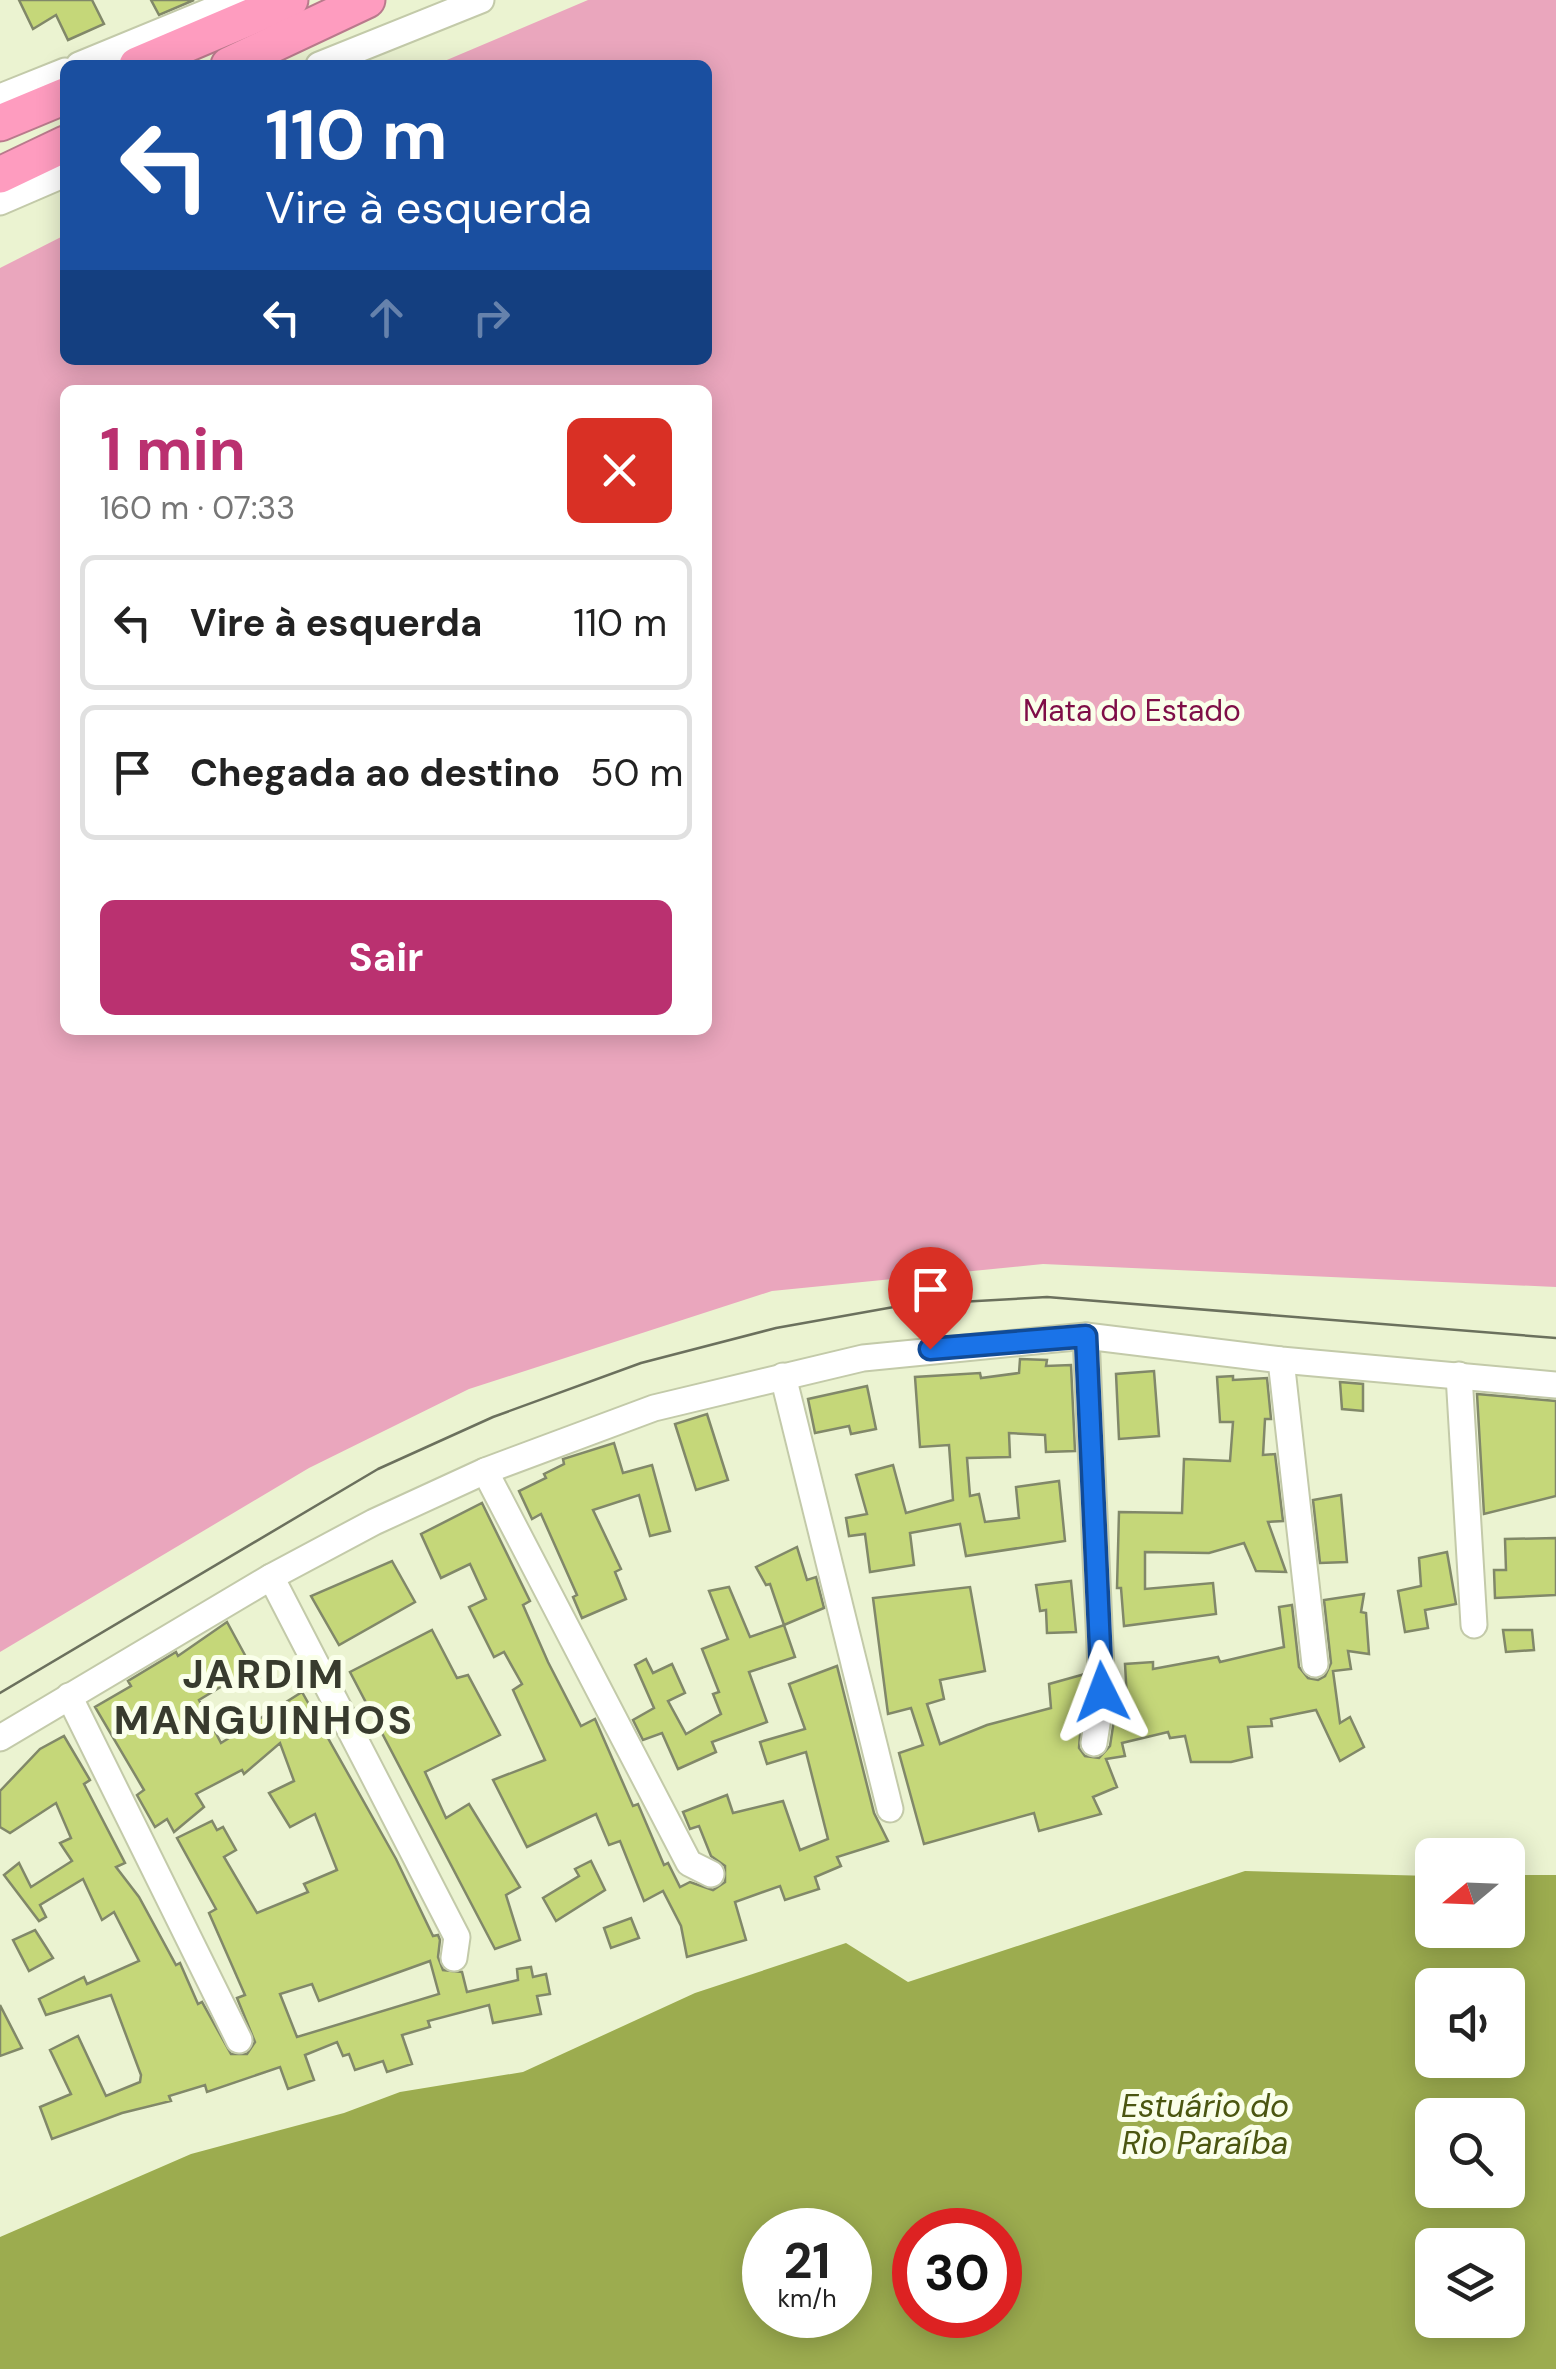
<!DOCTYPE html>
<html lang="pt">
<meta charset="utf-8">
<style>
:root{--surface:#fff;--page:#f6f6f6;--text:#222;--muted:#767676;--line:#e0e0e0;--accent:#ba3170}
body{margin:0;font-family:"DM Sans",sans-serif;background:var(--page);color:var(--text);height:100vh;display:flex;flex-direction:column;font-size:38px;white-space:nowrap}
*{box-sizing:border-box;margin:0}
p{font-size:32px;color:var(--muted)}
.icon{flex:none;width:55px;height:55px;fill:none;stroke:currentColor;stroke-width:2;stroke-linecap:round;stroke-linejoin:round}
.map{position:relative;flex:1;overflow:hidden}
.panel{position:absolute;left:60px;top:385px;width:652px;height:650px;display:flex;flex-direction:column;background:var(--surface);border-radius:15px;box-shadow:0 5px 25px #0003}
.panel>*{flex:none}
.banner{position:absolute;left:60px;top:60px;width:652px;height:305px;border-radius:15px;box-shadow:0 5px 25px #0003;background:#1a4fa0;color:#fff;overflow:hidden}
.needle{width:65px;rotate:251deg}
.fabs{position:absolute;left:1415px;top:1838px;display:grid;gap:20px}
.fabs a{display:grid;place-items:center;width:110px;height:110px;border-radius:15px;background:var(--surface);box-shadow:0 5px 25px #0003;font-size:50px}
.speed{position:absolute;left:742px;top:2208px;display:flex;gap:20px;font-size:50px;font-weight:700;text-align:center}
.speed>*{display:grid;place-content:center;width:130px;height:130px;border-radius:50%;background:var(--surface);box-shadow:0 5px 25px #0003;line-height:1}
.speed small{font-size:25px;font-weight:400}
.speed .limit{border:15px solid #d22;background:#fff;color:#111}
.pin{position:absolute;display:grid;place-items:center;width:85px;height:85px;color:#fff;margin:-102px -42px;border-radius:50% 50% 50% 0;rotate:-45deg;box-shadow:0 0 10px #0007}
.pin .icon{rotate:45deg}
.me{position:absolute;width:110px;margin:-55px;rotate:357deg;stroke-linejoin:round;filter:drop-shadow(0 0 8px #0008)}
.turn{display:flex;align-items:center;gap:35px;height:210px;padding:0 40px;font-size:45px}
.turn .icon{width:130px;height:130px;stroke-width:2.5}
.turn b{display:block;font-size:70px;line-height:85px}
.lanes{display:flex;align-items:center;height:95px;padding:0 40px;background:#0003;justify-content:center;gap:50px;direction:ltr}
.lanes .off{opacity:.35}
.round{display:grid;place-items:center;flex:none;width:105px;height:105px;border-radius:15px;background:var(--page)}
.head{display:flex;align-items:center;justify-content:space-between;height:170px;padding:0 40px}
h1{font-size:60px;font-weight:700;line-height:75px;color:var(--accent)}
.button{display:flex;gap:20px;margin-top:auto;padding:20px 40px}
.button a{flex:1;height:115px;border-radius:15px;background:var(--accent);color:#fff;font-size:40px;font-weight:700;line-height:115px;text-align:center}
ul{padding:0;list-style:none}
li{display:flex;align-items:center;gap:30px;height:135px;margin:0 20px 15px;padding:0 20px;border:5px solid var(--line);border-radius:15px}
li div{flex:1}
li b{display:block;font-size:38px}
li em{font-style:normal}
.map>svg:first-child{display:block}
.green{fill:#eaa6bd;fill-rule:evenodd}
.water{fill:#9cac4f;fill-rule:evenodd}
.building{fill:#c5d779;stroke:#818869;stroke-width:2.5;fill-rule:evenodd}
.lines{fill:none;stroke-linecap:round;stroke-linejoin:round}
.minor-casing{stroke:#c3caa9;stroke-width:29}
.highway-casing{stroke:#b97a8c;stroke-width:39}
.minor{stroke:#fff;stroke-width:25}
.highway{stroke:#fe9cbf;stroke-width:35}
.tram{stroke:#6b705d;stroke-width:2.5}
.route-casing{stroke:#114b97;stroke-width:25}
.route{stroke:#1a73e8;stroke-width:18}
.labels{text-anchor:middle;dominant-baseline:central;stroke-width:10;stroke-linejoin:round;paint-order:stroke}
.park-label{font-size:30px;fill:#7f0e47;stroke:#faffea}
.water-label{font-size:32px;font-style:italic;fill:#4b5611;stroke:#faffea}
.district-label{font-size:40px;font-weight:bold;letter-spacing:2.5px;fill:#383b2e;stroke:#faffea}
</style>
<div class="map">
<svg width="1556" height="2369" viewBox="0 0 1556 2369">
<rect width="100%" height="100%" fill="#ebf3d1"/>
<!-- green -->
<path class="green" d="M588,0H1556V1287L1043,1264L772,1291L469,1389L309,1468L0,1652V268L65,235V360H708V65H435ZM65,390H708V1030H65Z"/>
<!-- water -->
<path class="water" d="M1245,1871L1432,1876V1930H1508V1875H1556V2369H0V2237L191,2154L344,2113L400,2092L523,2072L695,1993L846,1943L908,1982ZM1432,1985H1508V2060H1432ZM1432,2115H1508V2190H1432ZM765,2230H850V2315H765ZM1000,2230V2315H915V2230ZM1508,2245V2320H1432V2245Z"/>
<!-- building -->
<g class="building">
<polygon points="19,0 92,0 104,24 68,40 56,15 33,29"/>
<polygon points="151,0 194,0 159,15"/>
<polygon points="1020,1359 1047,1360 1046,1366 1071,1365 1075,1451 1046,1452 1045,1435 1009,1433 1010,1457 967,1458 970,1496 979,1494 985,1522 1019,1518 1016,1487 1059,1481 1065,1541 966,1556 960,1524 910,1533 914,1565 870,1572 865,1534 849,1536 846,1518 867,1514 856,1475 893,1465 906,1513 953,1500 949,1445 920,1447 915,1377 980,1373 981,1378 1019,1373"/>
<polygon points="1154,1371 1159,1436 1119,1439 1116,1374"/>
<polygon points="1233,1376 1233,1380 1267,1378 1271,1419 1265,1419 1263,1455 1275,1454 1283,1521 1268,1522 1286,1572 1256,1571 1244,1543 1209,1553 1145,1552 1145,1589 1213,1583 1216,1614 1124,1626 1121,1588 1117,1588 1119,1512 1182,1513 1184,1459 1230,1461 1233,1422 1220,1422 1217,1377"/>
<polygon points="1340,1382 1363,1384 1363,1411 1342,1409"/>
<polygon points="867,1386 876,1429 851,1434 849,1426 815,1433 808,1399"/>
<polygon points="1477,1394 1556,1401 1556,1496 1484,1514"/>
<polygon points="707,1414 728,1480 696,1490 675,1424"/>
<polygon points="614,1443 623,1473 652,1465 670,1531 650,1536 639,1495 593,1510 621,1569 615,1572 626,1599 582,1618 573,1597 577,1595 541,1514 532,1519 519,1491 546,1478 544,1474 564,1464 563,1459"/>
<polygon points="1341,1495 1347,1562 1320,1563 1313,1500"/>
<polygon points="482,1503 530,1601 523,1605 548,1662 581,1726 595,1719 633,1806 638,1804 664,1865 668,1863 680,1887 690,1882 713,1890 725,1882 725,1866 711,1856 699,1826 690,1829 683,1812 727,1795 733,1813 783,1801 800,1850 828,1839 806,1752 767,1764 760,1742 805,1729 789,1684 837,1666 874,1813 888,1841 837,1857 841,1866 815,1877 819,1889 785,1900 780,1886 735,1902 746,1940 687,1957 681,1926 663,1891 644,1901 620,1841 609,1845 596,1814 527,1847 493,1780 545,1760 513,1690 522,1684 504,1652 494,1657 469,1607 486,1599 470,1564 441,1578 421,1534"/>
<polygon points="1556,1538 1556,1595 1495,1598 1494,1570 1506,1570 1505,1539"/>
<polygon points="797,1547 807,1580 816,1577 824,1608 784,1625 770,1584 766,1585 756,1567"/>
<polygon points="1447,1552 1456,1604 1425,1610 1428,1628 1405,1632 1398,1591 1421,1586 1419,1558"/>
<polygon points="392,1561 415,1602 339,1645 311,1596"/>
<polygon points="1071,1581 1076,1632 1047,1633 1046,1610 1040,1611 1036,1585"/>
<polygon points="729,1587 750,1637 784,1625 795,1657 749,1672 767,1722 712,1742 716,1752 678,1769 662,1733 643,1740 633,1720 654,1708 635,1665 646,1659 653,1673 672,1664 685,1693 668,1701 686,1734 721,1714 713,1694 719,1692 702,1649 728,1639 709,1591"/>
<polygon points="970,1587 985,1671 940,1680 944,1699 927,1704 940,1744 987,1725 1051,1708 1049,1684 1085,1674 1079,1748 1085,1756 1099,1758 1110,1746 1114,1720 1128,1717 1125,1664 1153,1662 1153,1669 1218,1657 1220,1662 1284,1647 1279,1607 1292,1605 1299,1667 1308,1678 1318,1680 1325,1676 1331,1663 1324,1600 1364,1594 1361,1612 1366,1613 1369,1654 1348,1651 1351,1669 1333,1671 1340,1723 1350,1717 1364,1747 1340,1761 1316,1710 1271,1719 1272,1726 1248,1727 1252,1757 1231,1762 1191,1762 1185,1736 1170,1738 1168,1732 1122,1743 1125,1756 1106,1759 1117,1787 1093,1797 1101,1814 1039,1831 1034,1813 924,1844 899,1753 923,1745 911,1708 888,1714 873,1598"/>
<path d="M227,1622L252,1668L199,1700L221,1743L302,1692L396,1859L433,1936L438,1935L440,1940L438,1957L443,1970L462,1972L467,1992L518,1980L517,1969L531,1967L533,1977L546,1974L550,1994L537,1996L541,2014L493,2023L489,2005L428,2021L430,2027L402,2035L412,2064L387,2072L383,2061L355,2070L349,2054L343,2056L337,2042L305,2055L314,2080L288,2089L280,2067L207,2092L205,2085L169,2096L171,2101L122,2113L52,2139L40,2107L71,2094L50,2050L78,2036L106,2096L140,2082L141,2075L111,1995L46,2015L39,1999L84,1977L87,1984L139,1961L114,1912L102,1920L83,1879L40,1905L46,1917L39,1921L4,1875L19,1863L31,1887L72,1861L60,1843L71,1838L56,1803L10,1833L0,1827V1791L40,1749L64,1736L90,1780L84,1784L125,1863L116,1867L139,1897L176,1965L180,1963L198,2004L202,2002L231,2054H247L255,2042L237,1998L245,1995L209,1913L216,1909L177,1838L212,1821L217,1830L223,1827L236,1850L224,1857L257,1913L308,1892L304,1884L337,1870L315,1814L290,1827L269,1793L294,1781L280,1743L244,1774L242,1770L196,1794L204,1807L174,1832L167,1819L155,1827L137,1795L144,1790L95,1707L131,1686L128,1681L176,1652L178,1656ZM430,1961L439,1994L297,2037L280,1994L312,1984L319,2001Z"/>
<polygon points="432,1630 457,1678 468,1675 500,1735 425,1772 446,1818 469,1804 520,1887 506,1895 520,1940 495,1949 350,1672"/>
<polygon points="1503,1630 1532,1630 1534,1650 1506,1652"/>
<polygon points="591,1861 605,1890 556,1921 543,1898 579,1876 575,1869"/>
<polygon points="631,1918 639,1938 611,1948 604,1928"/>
<polygon points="35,1930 53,1958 29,1971 13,1940"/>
<polygon points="0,2005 22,2048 0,2056"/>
</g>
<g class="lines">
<defs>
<g id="minor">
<polyline points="79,65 237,0"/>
<polyline points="319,65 481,0"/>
<polyline points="0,97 65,71"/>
<polyline points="0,202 65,174"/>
<polyline points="1086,1336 1102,1692 1094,1743"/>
<polyline points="1281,1360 1315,1664"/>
<polyline points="1459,1375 1474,1625"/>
<polyline points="783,1376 890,1809"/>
<polyline points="485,1471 689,1863 711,1874"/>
<polyline points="271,1577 457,1937 454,1958"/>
<polyline points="69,1696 239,2040"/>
<polyline points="0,1738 271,1577 374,1522 485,1471 654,1408 863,1358 1086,1336 1281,1360 1556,1385"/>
</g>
<g id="highway">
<polyline points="137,65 290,0"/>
<polyline points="229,65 367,0"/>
<polyline points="0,123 65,96"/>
<polyline points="0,175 65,144"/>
</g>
</defs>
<!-- minor casing -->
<use href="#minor" class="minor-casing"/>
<!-- highway casing -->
<use href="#highway" class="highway-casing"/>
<!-- minor -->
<use href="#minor" class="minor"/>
<!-- highway -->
<use href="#highway" class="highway"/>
<!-- tram -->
<polyline class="tram" points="0,1693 378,1469 493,1417 641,1363 776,1328 905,1305 1047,1297 1556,1338"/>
</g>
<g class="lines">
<defs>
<polyline id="route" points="930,1349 1086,1336 1102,1692"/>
</defs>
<!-- route casing -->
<use href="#route" class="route-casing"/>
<!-- route -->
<use href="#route" class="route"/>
</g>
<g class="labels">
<!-- park labels -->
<g class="park-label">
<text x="1132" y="710">Mata do Estado</text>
</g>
<!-- water labels -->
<g class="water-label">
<text x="1205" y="2106">Estuário do<tspan x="1205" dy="37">Rio Paraíba</tspan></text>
</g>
<!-- district labels -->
<g class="district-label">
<text x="264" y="1674">JARDIM<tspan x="264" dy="46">MANGUINHOS</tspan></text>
</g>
</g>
</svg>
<div class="fabs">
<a><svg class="needle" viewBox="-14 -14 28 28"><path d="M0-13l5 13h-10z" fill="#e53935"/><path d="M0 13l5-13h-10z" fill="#767676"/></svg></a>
<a><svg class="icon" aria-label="sound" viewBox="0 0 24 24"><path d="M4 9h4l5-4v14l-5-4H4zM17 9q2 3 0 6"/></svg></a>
<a><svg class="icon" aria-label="search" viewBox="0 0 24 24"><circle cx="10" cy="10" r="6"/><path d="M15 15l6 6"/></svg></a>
<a><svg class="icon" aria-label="layers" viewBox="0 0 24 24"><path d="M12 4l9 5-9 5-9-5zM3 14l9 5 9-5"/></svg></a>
</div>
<div class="speed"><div>21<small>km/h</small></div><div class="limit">30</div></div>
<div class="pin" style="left:930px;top:1349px;background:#d93025"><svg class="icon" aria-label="arrive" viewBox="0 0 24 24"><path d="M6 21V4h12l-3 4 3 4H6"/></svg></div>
<svg class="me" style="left:1102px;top:1692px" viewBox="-20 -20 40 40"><path d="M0-17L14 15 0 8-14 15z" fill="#1a73e8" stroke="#fff" stroke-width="4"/></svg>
<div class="banner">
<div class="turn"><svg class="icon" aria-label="left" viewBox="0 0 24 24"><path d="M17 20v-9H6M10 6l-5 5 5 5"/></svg><div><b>110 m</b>Vire à esquerda</div></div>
<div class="lanes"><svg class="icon" aria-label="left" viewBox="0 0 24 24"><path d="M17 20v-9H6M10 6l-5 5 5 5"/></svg><svg class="icon off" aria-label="ahead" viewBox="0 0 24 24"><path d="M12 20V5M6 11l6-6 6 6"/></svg><svg class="icon off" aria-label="right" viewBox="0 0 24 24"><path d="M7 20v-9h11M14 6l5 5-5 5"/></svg></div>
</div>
<section class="panel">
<div class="head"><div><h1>1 min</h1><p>160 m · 07:33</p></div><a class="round" style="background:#d93025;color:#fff"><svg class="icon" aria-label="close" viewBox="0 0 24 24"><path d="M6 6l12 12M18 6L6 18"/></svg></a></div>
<ul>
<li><svg class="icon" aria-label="left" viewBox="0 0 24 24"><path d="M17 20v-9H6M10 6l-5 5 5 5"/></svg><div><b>Vire à esquerda</b></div><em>110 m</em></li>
<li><svg class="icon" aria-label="arrive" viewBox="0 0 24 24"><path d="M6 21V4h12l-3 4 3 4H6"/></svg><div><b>Chegada ao destino</b></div><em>50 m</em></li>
</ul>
<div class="button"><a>Sair</a></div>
</section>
</div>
